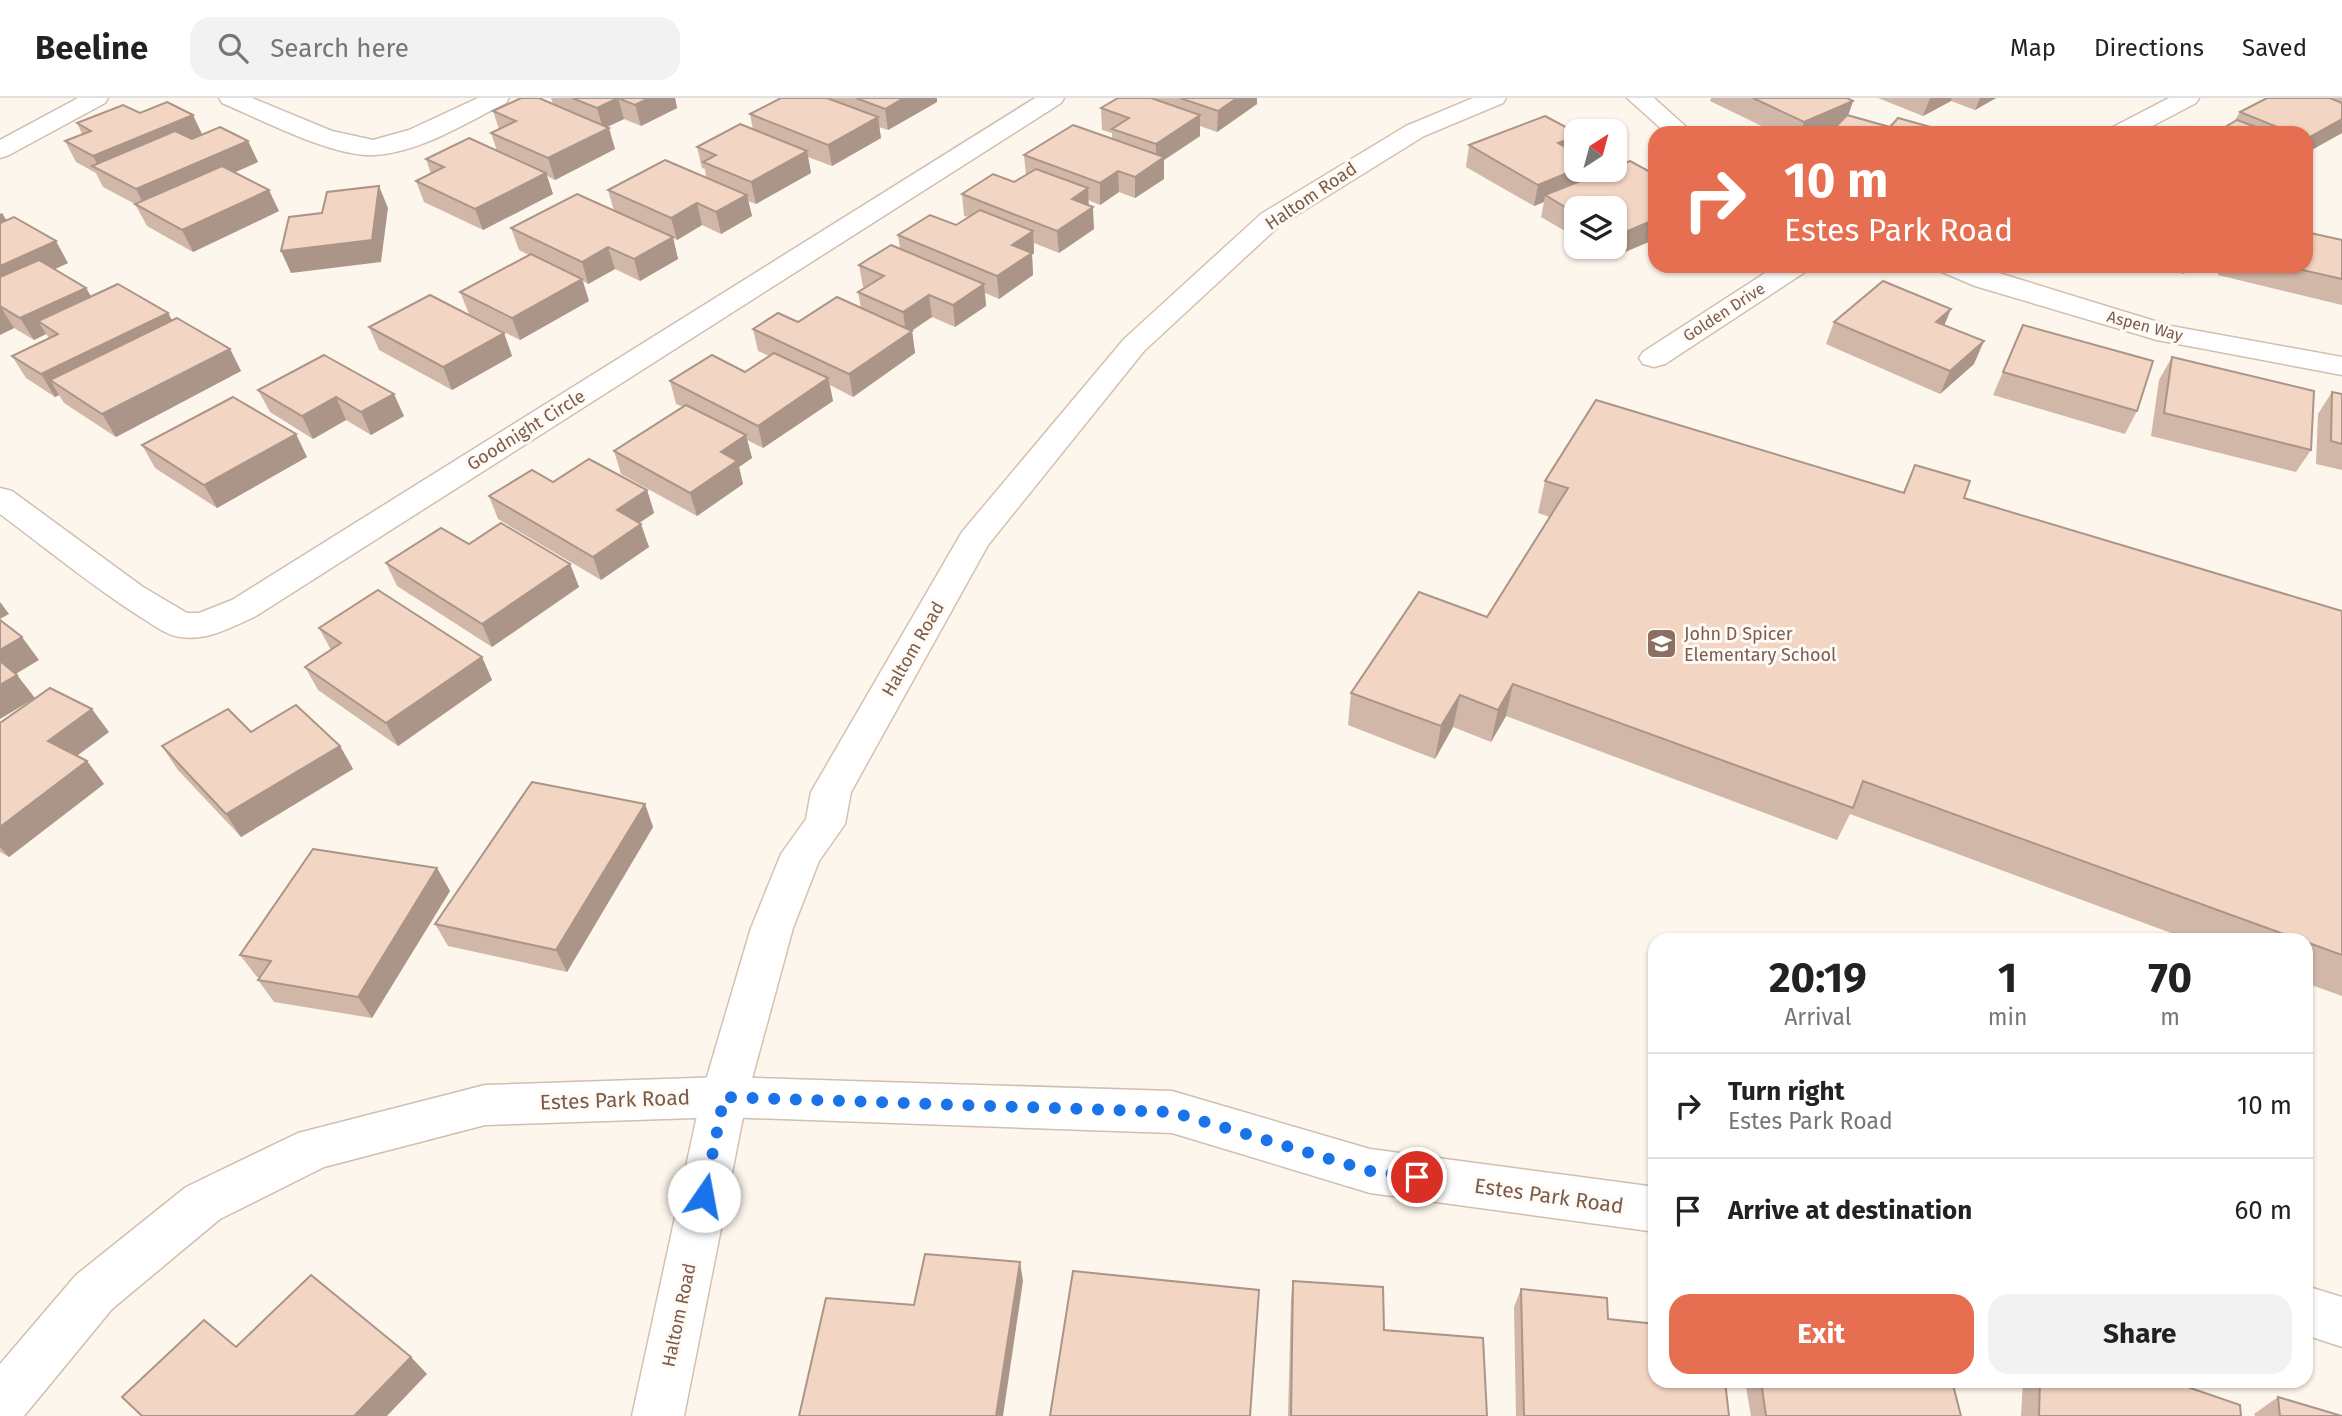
<!DOCTYPE html>
<style>
:root{--surface:#fff;--page:#f2f2f2;--text:#222;--muted:#767676;--line:#e0e0e0;--accent:#e76f51}
body{margin:0;font-family:"Fira Sans",sans-serif;background:var(--page);color:var(--text);height:100vh;display:flex;flex-direction:column;font-size:26px;white-space:nowrap}
*{box-sizing:border-box;margin:0}
p{font-size:23px;color:var(--muted)}
.icon{flex:none;width:38px;height:38px;fill:none;stroke:currentColor;stroke-width:2;stroke-linecap:round;stroke-linejoin:round}
.map{position:relative;flex:1;overflow:hidden}
.sheet{position:absolute;left:1648px;top:835px;width:665px;height:455px;display:flex;flex-direction:column;background:var(--surface);border-radius:21px;box-shadow:0 2px 5px #0004}
.sheet>*{flex:none}
.guide{position:absolute;left:1648px;top:28px;width:665px;height:147px;border-radius:21px;box-shadow:0 2px 5px #0004;background:#e76f51;color:#fff;overflow:hidden}
.needle{width:46px;rotate:36deg}
.buttons{position:absolute;left:1564px;top:21px;display:grid;gap:14px}
.buttons a{display:grid;place-items:center;width:63px;height:63px;border-radius:14px;background:var(--surface);box-shadow:0 2px 5px #0004;font-size:35px}
.pin{position:absolute;display:grid;place-items:center;width:60px;height:60px;color:#fff;margin:-30px;border:4px solid #fff;border-radius:50%;box-shadow:0 2px 7px #0007}
.me{position:absolute;width:77px;margin:-38px;rotate:12deg;stroke-linejoin:round;filter:drop-shadow(0 0 5px #0008)}
.turn{display:flex;align-items:center;gap:24px;height:147px;padding:0 21px;font-size:32px}
.turn .icon{width:91px;height:91px;stroke-width:2.5}
.turn b{display:block;font-size:49px;line-height:60px}
.eta{display:flex;justify-content:space-evenly;align-items:center;height:119px;text-align:center}
.eta b{font-size:42px;font-weight:700;line-height:49px}
.action{display:flex;gap:14px;margin-top:auto;padding:14px 21px}
.action a{flex:1;height:80px;border-radius:21px;background:var(--accent);color:#fff;font-size:28px;font-weight:700;line-height:80px;text-align:center}
.action a+a{background:var(--page);color:var(--text)}
ul{padding:0;list-style:none}
li{display:flex;align-items:center;gap:21px;height:105px;padding:0 21px;border-top:2px solid var(--line)}
li div{flex:1}
li b{display:block;font-size:26px}
li em{font-style:normal}
header{display:flex;align-items:center;gap:42px;box-sizing:border-box;height:98px;padding:0 35px;background:var(--surface);border-bottom:2px solid var(--line)}
header strong{font-size:33px}
nav{display:flex;gap:38px;margin-inline-start:auto;font-size:24px}
.search{width:490px;height:63px;background:var(--page);display:flex;align-items:center;gap:18px;box-sizing:border-box;padding:0 24px;border-radius:21px;color:var(--muted);font-size:26px}
.map>svg:first-child{display:block}
.lines{fill:none;stroke-linecap:round;stroke-linejoin:round}
.minor-casing{stroke:#d1beb0;stroke-width:3}
.tertiary-casing{stroke:#d1beb0;stroke-width:3}
.secondary-casing{stroke:#d6c0b0;stroke-width:3}
.minor{fill:#fff;fill-rule:evenodd}
.tertiary{fill:#fff;fill-rule:evenodd}
.secondary{fill:#fff;fill-rule:evenodd}
.wall{fill:#d1b7a8}
.shaded-wall{fill:#aa9588}
.building{fill:#f3d5c3;stroke:#aa9588;stroke-width:2}
.route{stroke:#1a73e8;stroke-width:12;stroke-dasharray:0 21.6}
.labels{text-anchor:middle;dominant-baseline:central;stroke-width:6;stroke-linejoin:round;paint-order:stroke}
.far-street-label{font-size:16px;fill:#7a5c4d;stroke:#fffaf3}
.street-label{font-size:18px;fill:#7a5c4d;stroke:#fffaf3}
.education-label{font-size:18px;fill:#785e54;stroke:#fffaf3;text-anchor:start}
.near-street-label{font-size:21px;fill:#7a5c4d;stroke:#fffaf3}
</style>
<header>
<strong>Beeline</strong>
<div class="search"><svg class="icon" aria-label="search" viewBox="0 0 24 24"><circle cx="10" cy="10" r="6"/><path d="M15 15l6 6"/></svg>Search here</div>
<nav><a>Map</a><a>Directions</a><a>Saved</a></nav>
</header>
<div class="map">
<svg width="2342" height="1318" viewBox="0 0 2342 1318">
<rect width="100%" height="100%" fill="#fdf6ec"/>
<g class="lines">
<defs>
<g id="minor">
<path d="M219,0H252L332,33L373,42L409,32L478,0H509L506,5C465,25 421,54 375,57C334,60 262,22 222,5Z"/>
<path d="M1035,0H1064L1061,5L256,518C232,529 208,543 180,539C166,537 154,527 142,520C93,489 47,451 0,416V390L12,393L143,489L187,515H199L232,502Z"/>
<polygon points="1627,0 1654,0 1693,35 1666,35"/>
<polygon points="2169,0 2199,0 2196,5 2139,35 2108,35 2111,30"/>
<polygon points="1776,168 1809,168 1805,174 1665,266 1654,269 1643,266 1639,260 1643,254"/>
<polygon points="1938,168 1976,168 2171,228 2342,259 2342,277 2157,242 1975,188 1942,174"/>
<polygon points="724,979 740,985 747,999 740,1013 724,1019 485,1027 324,1069 220,1121 112,1211 24,1318 0,1318 0,1266 76,1177 186,1089 298,1035 485,987"/>
</g>
<g id="tertiary">
<polygon points="78,0 108,0 105,5 9,57 0,60 0,42"/>
<polygon points="724,979 1172,993 1370,1051 1656,1089 1656,1134 1370,1095 1172,1035 724,1019 708,1013 701,999 708,985"/>
<polygon points="2306,1188 2342,1199 2342,1249 2306,1237"/>
</g>
<polygon id="secondary" points="1473,0 1506,0 1503,5 1424,38 1279,128 1144,253 988,447 851,694 845,726 819,763 793,830 747,999 684,1318 632,1318 701,999 751,830 781,756 806,721 811,694 962,434 1124,241 1261,116 1406,28"/>
</defs>
<!-- minor casing -->
<use href="#minor" class="minor-casing"/>
<!-- tertiary casing -->
<use href="#tertiary" class="tertiary-casing"/>
<!-- secondary casing -->
<use href="#secondary" class="secondary-casing"/>
<!-- minor -->
<use href="#minor" class="minor"/>
<!-- tertiary -->
<use href="#tertiary" class="tertiary"/>
<!-- secondary -->
<use href="#secondary" class="secondary"/>
</g>
<!-- wall -->
<g class="wall">
<polygon points="551,0 675,0 677,10 641,28 624,21 607,29 615,51 555,82 547,78 553,96 483,132 424,104 416,83 431,76 426,61 497,53 491,35 499,31 493,13 553,6"/>
<polygon points="781,0 937,0 937,4 888,32 879,29 881,40 832,68 808,59 811,75 756,106 748,103 752,118 721,136 702,127 677,142 673,140 678,161 640,183 615,171 588,186 583,183 589,203 520,242 469,216 460,194 529,157 519,152 511,130 614,113 608,92 706,79 705,71 702,70 697,49 753,32 750,16"/>
<polygon points="1118,0 1257,0 1257,6 1217,34 1200,28 1200,38 1164,62 1164,81 1135,100 1119,94 1100,107 1088,102 1094,131 1059,155 1034,145 1034,155 1032,157 1033,177 999,201 985,195 986,208 955,229 932,219 912,233 915,255 853,299 830,287 833,303 763,350 747,342 752,360 739,369 743,386 697,418 621,376 614,353 683,309 676,306 670,283 745,274 769,258 758,253 753,231 798,224 861,210 858,194 865,190 863,189 859,167 900,151 898,137 956,127 969,119 964,118 962,96 1014,84 1026,77 1024,57 1112,41 1112,35 1102,32 1101,10"/>
<polygon points="1711,0 1847,0 1853,3 1848,17 1890,29 1945,33 1837,28 1820,35 1776,35 1710,3"/>
<polygon points="1878,0 1996,0 1975,12 1951,3 1923,18"/>
<polygon points="2267,0 2342,0 2342,35 2306,55 2306,35 2215,35 2235,22 2240,14"/>
<polygon points="140,15 202,36 248,43 258,64 235,74 279,113 193,154 147,128 135,106 103,89 96,75 76,64 65,43 82,36 77,25"/>
<polygon points="1469,47 1576,56 1577,72 1591,72 1589,79 1656,77 1611,160 1591,149 1615,149 1615,110 1577,110 1577,140 1541,119 1544,104 1534,108 1466,69"/>
<polygon points="2,115 6,122 68,165 55,171 86,190 91,198 168,215 172,223 230,251 241,273 116,339 64,305 59,297 55,299 26,280 12,258 49,240 46,236 34,242 14,230 0,237"/>
<polygon points="2342,142 2342,207 2218,177 2220,168 2306,168"/>
<polygon points="2155,168 2188,168 2184,176"/>
<polygon points="1834,224 1945,227 1974,266 1940,296 1826,246"/>
<polygon points="2023,227 2137,313 2125,336 1993,297"/>
<polygon points="369,229 504,235 512,258 452,292 379,252"/>
<polygon points="324,257 404,318 371,337 346,322 313,341 270,314 258,292"/>
<polygon points="2172,259 2311,352 2296,374 2151,338 2159,282"/>
<polygon points="2332,294 2342,296 2342,372 2316,366 2318,316"/>
<polygon points="142,347 307,359 217,410 155,370"/>
<polygon points="1915,367 1964,400 2342,513 2342,898 2306,885 2306,842 2190,842 1850,716 1837,742 1506,618 1491,644 1453,629 1435,661 1348,627 1351,595 1487,519 1550,419 1538,415 1545,383 1903,394"/>
<polygon points="553,384 647,392 654,415 639,425 649,449 601,482 498,421 489,398"/>
<polygon points="386,465 570,466 579,489 492,549 397,488"/>
<polygon points="319,530 482,559 492,582 398,648 318,592 305,569 331,552"/>
<polygon points="0,625 109,634 76,658 87,663 104,686 9,759 0,754"/>
<polygon points="251,634 340,648 353,671 241,739 177,671 162,648"/>
<polygon points="645,706 653,729 567,874 448,848 435,826"/>
<polygon points="437,770 450,793 372,920 274,904 258,882 260,880 257,879 240,857"/>
<polygon points="1293,1183 1384,1232 1487,1318 1288,1318 1291,1202"/>
<polygon points="1521,1191 1608,1221 1729,1318 1516,1318 1514,1209"/>
<polygon points="1745,1283 1952,1283 1961,1318 1751,1318"/>
<polygon points="2023,1283 2170,1283 2241,1318 2021,1318"/>
<polygon points="2278,1299 2280,1318 2255,1318 2254,1316"/>
</g>
<!-- shaded-wall -->
<g class="shaded-wall">
<polygon points="618,0 624,21 603,31 597,10"/>
<polygon points="649,0 675,0 677,10 641,28 635,7"/>
<polygon points="904,0 937,0 937,4 888,32 885,11"/>
<polygon points="1237,0 1257,0 1257,6 1217,34 1218,13"/>
<polygon points="1930,0 1952,0 1951,3 1923,18"/>
<polygon points="1980,0 1996,0 1975,12"/>
<polygon points="1853,3 1846,24 1820,35 1801,35 1804,24"/>
<polygon points="193,17 203,38 100,72 93,58"/>
<polygon points="1200,17 1200,38 1164,62 1164,81 1135,100 1135,79 1156,65 1156,46"/>
<polygon points="878,19 881,40 832,68 828,47"/>
<polygon points="2342,21 2342,35 2306,55 2306,41"/>
<polygon points="609,30 615,51 555,82 548,60"/>
<polygon points="1577,38 1576,58 1558,45"/>
<polygon points="248,43 258,64 147,113 136,91"/>
<polygon points="807,53 811,75 756,106 751,84"/>
<polygon points="1577,71 1577,72 1591,72 1588,86 1545,97 1544,104 1534,108 1538,87"/>
<polygon points="1118,73 1119,94 1100,107 1100,85"/>
<polygon points="546,75 553,96 483,132 475,111"/>
<polygon points="379,88 388,110 381,164 291,175 281,153"/>
<polygon points="1088,90 1089,112 1072,101"/>
<polygon points="269,92 279,113 193,154 182,132"/>
<polygon points="747,97 752,118 721,136 716,114"/>
<polygon points="697,105 702,127 677,142 671,120"/>
<polygon points="1093,109 1094,131 1059,155 1057,133"/>
<polygon points="2,115 15,137 0,144 0,116"/>
<polygon points="1656,121 1656,141 1611,160 1613,149 1615,149 1616,138"/>
<polygon points="1033,133 1034,155 1032,157 1033,177 999,201 997,178 1012,147"/>
<polygon points="673,139 678,161 640,183 634,161"/>
<polygon points="56,143 68,165 0,196 0,168"/>
<polygon points="608,149 615,171 588,186 582,164"/>
<polygon points="582,181 589,203 520,242 512,220"/>
<polygon points="984,186 986,208 955,229 953,207"/>
<polygon points="86,190 98,212 38,223 46,236 34,242 20,220"/>
<polygon points="929,197 932,219 906,236 903,214"/>
<polygon points="0,208 14,230 0,237"/>
<polygon points="1951,211 1942,233 1936,224"/>
<polygon points="168,215 180,237 50,282 59,297 55,299 41,276"/>
<polygon points="912,233 915,255 853,299 849,276"/>
<polygon points="504,235 512,258 452,292 443,269"/>
<polygon points="1984,243 1974,266 1940,296 1950,273"/>
<polygon points="230,251 241,273 116,339 102,316"/>
<polygon points="828,280 833,303 763,350 758,328"/>
<polygon points="394,296 404,318 371,337 361,314"/>
<polygon points="336,299 346,322 313,341 302,318"/>
<polygon points="296,336 307,359 217,410 204,387"/>
<polygon points="746,337 752,360 739,369 743,386 697,418 690,395 721,354"/>
<polygon points="647,392 654,415 624,435 617,412"/>
<polygon points="641,426 649,449 601,482 593,459"/>
<polygon points="570,466 579,489 492,549 482,526"/>
<polygon points="0,504 9,516 0,521"/>
<polygon points="22,539 39,562 9,580 0,568 0,552"/>
<polygon points="482,559 492,582 398,648 386,625"/>
<polygon points="17,577 35,600 0,621 0,587"/>
<polygon points="1513,586 1506,618 1491,644 1498,612"/>
<polygon points="1460,597 1453,629 1435,661 1441,628"/>
<polygon points="92,611 109,634 66,666 48,643"/>
<polygon points="340,648 353,671 241,739 226,716"/>
<polygon points="87,663 104,686 9,759 0,749 0,729"/>
<polygon points="645,706 653,729 567,874 556,852"/>
<polygon points="437,770 450,793 372,920 358,899"/>
<polygon points="1020,1164 1023,1183 1003,1318 996,1318"/>
<polygon points="411,1259 427,1276 387,1318 354,1318"/>
</g>
<!-- building -->
<g class="building">
<polygon points="521,0 539,0 609,30 548,60 491,35 516,23 493,13"/>
<polygon points="572,0 618,0 597,10"/>
<polygon points="618,0 649,0 635,7"/>
<polygon points="781,0 827,0 878,19 828,47 750,16"/>
<polygon points="856,0 904,0 885,11"/>
<polygon points="1118,0 1151,0 1200,17 1156,46 1112,31 1129,20 1101,10"/>
<polygon points="1180,0 1237,0 1218,13"/>
<polygon points="1753,0 1847,0 1853,3 1804,24"/>
<polygon points="2267,0 2330,0 2342,5 2342,21 2306,41 2306,35 2292,35 2240,14"/>
<polygon points="167,4 193,17 93,58 65,43 91,33 77,25 123,7 140,15"/>
<polygon points="1847,17 1890,29 1898,20 1945,33 1943,35 1830,35"/>
<polygon points="1545,18 1577,35 1577,38 1558,45 1577,56 1577,71 1538,87 1469,47"/>
<polygon points="2237,22 2272,35 2215,35"/>
<polygon points="740,26 807,53 751,84 703,64 716,57 697,49"/>
<polygon points="1073,27 1164,59 1135,79 1118,73 1100,85 1024,57"/>
<polygon points="220,29 248,43 136,91 92,68 175,33 192,41"/>
<polygon points="469,40 546,75 475,111 416,83 444,69 426,61"/>
<polygon points="665,62 747,97 716,114 697,105 671,120 608,92"/>
<polygon points="1630,63 1656,77 1656,121 1616,138 1615,110 1577,110 1577,116 1545,97 1608,72 1615,72 1615,69"/>
<polygon points="222,68 269,92 182,132 135,106"/>
<polygon points="1036,71 1088,90 1072,101 1093,109 1057,133 962,96 993,76 1014,84"/>
<polygon points="379,88 372,142 281,153 289,119 322,115 327,94"/>
<polygon points="577,96 673,139 634,161 608,149 582,164 511,130"/>
<polygon points="980,112 1033,133 1012,147 1032,155 997,178 898,137 930,117 956,127"/>
<polygon points="14,119 56,143 0,168 0,125"/>
<polygon points="2306,134 2342,142 2342,181 2285,168 2306,168"/>
<polygon points="891,147 984,186 953,207 929,197 903,214 858,194 884,178 859,167"/>
<polygon points="531,156 582,181 512,220 460,194"/>
<polygon points="39,162 86,190 20,220 0,208 0,179"/>
<polygon points="1883,183 1951,211 1936,224 1984,243 1950,273 1834,224"/>
<polygon points="118,186 168,215 41,276 12,258 58,236 38,223"/>
<polygon points="430,197 504,235 443,269 369,229"/>
<polygon points="837,199 912,233 849,276 753,231 778,215 798,224"/>
<polygon points="177,220 230,251 102,316 50,282"/>
<polygon points="2023,227 2153,263 2137,313 2003,274"/>
<polygon points="774,255 828,280 758,328 670,283 712,257 745,274"/>
<polygon points="324,257 394,296 361,314 336,299 302,318 258,292"/>
<polygon points="2172,259 2314,293 2311,352 2164,315"/>
<polygon points="2332,294 2342,296 2342,346 2331,343"/>
<polygon points="233,299 296,336 204,387 142,347"/>
<polygon points="1596,302 1904,395 1915,367 1970,383 1964,400 2342,513 2342,857 2306,844 2306,842 2300,842 1863,683 1853,710 1513,586 1498,612 1460,597 1441,628 1351,595 1419,494 1487,519 1568,390 1545,383"/>
<polygon points="686,307 746,337 721,354 737,363 690,395 614,353"/>
<polygon points="589,361 647,392 617,412 641,426 593,459 489,398 532,372 553,384"/>
<polygon points="501,425 570,466 482,526 386,465 441,430 469,446"/>
<polygon points="378,492 482,559 386,625 305,569 341,545 319,530"/>
<polygon points="0,522 22,539 0,552"/>
<polygon points="0,563 17,577 0,587"/>
<polygon points="50,590 92,611 48,643 87,663 0,729 0,625"/>
<polygon points="296,607 340,648 226,716 162,648 228,611 251,634"/>
<polygon points="532,684 645,706 556,852 435,826"/>
<polygon points="313,751 437,770 358,899 258,882 271,863 240,857"/>
<polygon points="925,1156 1020,1164 996,1318 799,1318 826,1200 914,1207"/>
<polygon points="1073,1173 1259,1192 1250,1318 1050,1318"/>
<polygon points="311,1177 411,1259 354,1318 142,1318 122,1299 204,1222 236,1249"/>
<polygon points="1293,1183 1383,1189 1384,1232 1483,1240 1487,1318 1291,1318"/>
<polygon points="1521,1191 1607,1200 1608,1221 1656,1226 1656,1283 1725,1283 1729,1318 1524,1318"/>
<polygon points="1761,1283 1952,1283 1961,1318 1766,1318"/>
<polygon points="2040,1283 2170,1283 2240,1307 2241,1318 2039,1318"/>
<polygon points="2278,1299 2342,1318 2280,1318"/>
</g>
<g class="lines">
<!-- route -->
<polyline class="route" points="704,1098 724,999 1172,1014 1370,1073 1417,1079"/>
</g>
<!-- icons -->
<defs>
<symbol id="school-square" viewBox="-11 -11 22 22"><rect x="-9" y="-9" width="18" height="18" rx="4" fill="#8d6e63" stroke="#fffaf3"/><path d="M0-5L7-2L0 1L-7-2ZM-4 1L0 2.5L4 1V4Q0 6-4 4Z" fill="#fff"/></symbol>
</defs>
<g fill-rule="evenodd">
<use href="#school-square" x="1644" y="528" width="35" height="35"/>
</g>
<g class="labels">
<!-- far-street labels -->
<g class="far-street-label">
<text transform="translate(1724 214) rotate(-33)">Golden Drive</text>
<text transform="translate(2145 228) rotate(15)">Aspen Way</text>
</g>
<!-- street labels -->
<g class="street-label">
<text transform="translate(1311 98) rotate(-34)">Haltom Road</text>
<text transform="translate(526 332) rotate(-32)">Goodnight Circle</text>
<text transform="translate(913 551) rotate(-60)">Haltom Road</text>
<text transform="translate(679 1217) rotate(-78)">Haltom Road</text>
</g>
<!-- education labels -->
<g class="education-label">
<text x="1684" y="536">John D Spicer<tspan x="1684" dy="21">Elementary School</tspan></text>
</g>
<!-- near-street labels -->
<g class="near-street-label">
<text transform="translate(615 1002) rotate(-2)">Estes Park Road</text>
<text transform="translate(1549 1098) rotate(8)">Estes Park Road</text>
</g>
</g>
</svg>
<div class="buttons">
<a><svg class="needle" viewBox="-14 -14 28 28"><path d="M0-13l5 13h-10z" fill="#e53935"/><path d="M0 13l5-13h-10z" fill="#767676"/></svg></a>
<a><svg class="icon" aria-label="layers" viewBox="0 0 24 24"><path d="M12 4l9 5-9 5-9-5zM3 14l9 5 9-5"/></svg></a>
</div>
<div class="pin" style="left:1417px;top:1079px;background:#d93025"><svg class="icon" aria-label="arrive" viewBox="0 0 24 24"><path d="M6 21V4h12l-3 4 3 4H6"/></svg></div>
<svg class="me" style="left:704px;top:1098px" viewBox="-20 -20 40 40"><circle r="19" fill="#fff"/><path d="M0-13L10 11 0 6-10 11z" fill="#1a73e8"/></svg>
<div class="guide">
<div class="turn"><svg class="icon" aria-label="right" viewBox="0 0 24 24"><path d="M7 20v-9h11M14 6l5 5-5 5"/></svg><div><b>10 m</b>Estes Park Road</div></div>
</div>
<section class="sheet">
<div class="eta">
<div><b>20:19</b><p>Arrival</p></div>
<div><b>1</b><p>min</p></div>
<div><b>70</b><p>m</p></div>
</div>
<ul>
<li><svg class="icon" aria-label="right" viewBox="0 0 24 24"><path d="M7 20v-9h11M14 6l5 5-5 5"/></svg><div><b>Turn right</b><p>Estes Park Road</p></div><em>10 m</em></li>
<li><svg class="icon" aria-label="arrive" viewBox="0 0 24 24"><path d="M6 21V4h12l-3 4 3 4H6"/></svg><div><b>Arrive at destination</b></div><em>60 m</em></li>
</ul>
<div class="action"><a>Exit</a><a>Share</a></div>
</section>
</div>
